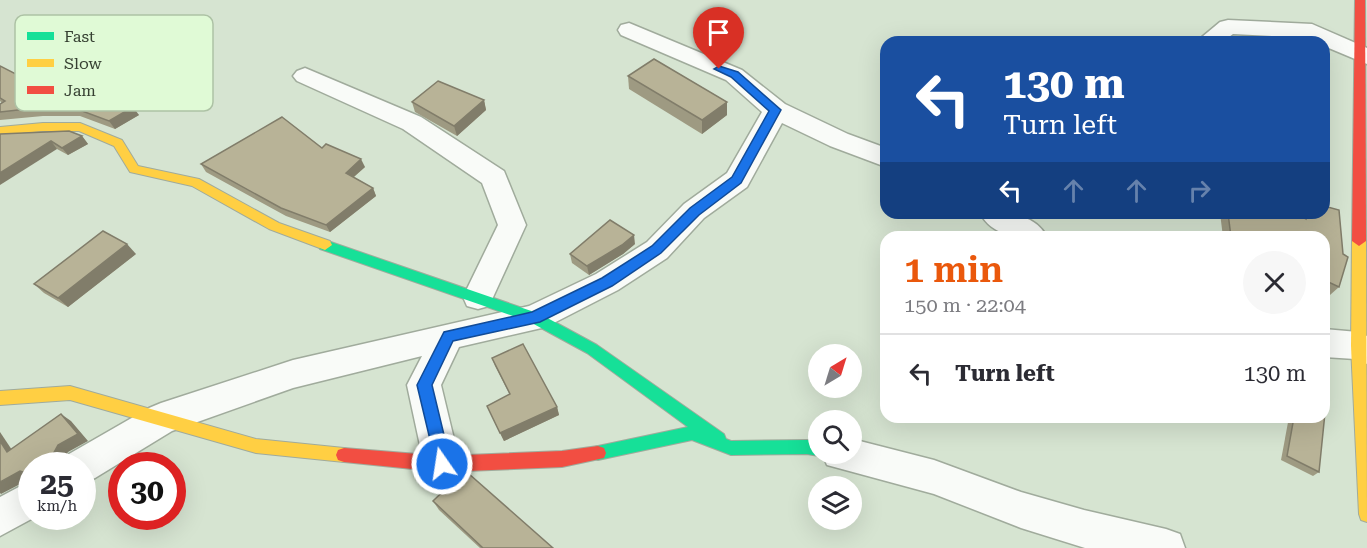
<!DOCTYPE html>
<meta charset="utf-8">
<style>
:root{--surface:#fff;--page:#f7f7f7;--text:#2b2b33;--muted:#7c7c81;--line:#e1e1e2;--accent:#ea580c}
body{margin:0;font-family:"Roboto Serif",serif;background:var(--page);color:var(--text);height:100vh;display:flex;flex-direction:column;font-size:22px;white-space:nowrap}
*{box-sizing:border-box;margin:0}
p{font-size:20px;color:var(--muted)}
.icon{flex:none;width:33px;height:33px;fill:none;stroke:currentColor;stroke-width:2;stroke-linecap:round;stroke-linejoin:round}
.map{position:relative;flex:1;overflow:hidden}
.details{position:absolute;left:880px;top:231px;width:450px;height:192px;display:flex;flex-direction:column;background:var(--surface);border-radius:18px;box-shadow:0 6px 24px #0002}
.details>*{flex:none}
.guide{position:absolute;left:880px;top:36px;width:450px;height:183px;border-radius:18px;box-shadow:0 6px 24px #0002;background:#1a4fa0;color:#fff;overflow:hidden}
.needle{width:39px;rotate:38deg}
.buttons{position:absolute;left:808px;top:344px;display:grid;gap:12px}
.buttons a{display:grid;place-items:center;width:54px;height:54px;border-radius:50%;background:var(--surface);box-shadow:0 6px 24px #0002;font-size:30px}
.speed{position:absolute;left:18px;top:452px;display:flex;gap:12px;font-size:30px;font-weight:700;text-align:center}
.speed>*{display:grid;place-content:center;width:78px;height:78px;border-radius:50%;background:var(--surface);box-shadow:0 6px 24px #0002;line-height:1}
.speed small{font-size:15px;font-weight:400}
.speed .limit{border:9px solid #d22;background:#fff;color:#111}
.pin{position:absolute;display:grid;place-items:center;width:51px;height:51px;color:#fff;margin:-62px -26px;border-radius:50% 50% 50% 0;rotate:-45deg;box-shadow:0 0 6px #0007}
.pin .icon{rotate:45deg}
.me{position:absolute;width:66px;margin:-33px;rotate:347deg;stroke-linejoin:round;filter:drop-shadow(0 0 4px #0008)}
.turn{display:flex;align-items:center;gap:21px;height:126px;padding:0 24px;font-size:27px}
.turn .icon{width:78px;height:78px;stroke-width:2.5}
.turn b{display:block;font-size:42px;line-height:51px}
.lanes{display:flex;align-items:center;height:57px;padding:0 24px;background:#0003;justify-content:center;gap:30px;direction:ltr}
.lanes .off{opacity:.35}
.round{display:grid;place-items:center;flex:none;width:63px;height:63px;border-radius:32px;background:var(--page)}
.headline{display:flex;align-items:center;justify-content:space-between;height:102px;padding:0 24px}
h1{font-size:36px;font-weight:600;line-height:45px;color:var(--accent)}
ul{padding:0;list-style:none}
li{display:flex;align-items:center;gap:18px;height:78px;padding:0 24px;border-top:2px solid var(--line)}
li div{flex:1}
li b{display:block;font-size:22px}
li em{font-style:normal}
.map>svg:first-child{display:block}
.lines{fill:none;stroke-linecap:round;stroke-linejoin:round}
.street-casing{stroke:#a0ab9c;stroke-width:3}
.fast-casing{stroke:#a0ab9c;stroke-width:2}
.slow-casing{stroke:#a0ab9c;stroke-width:2}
.jam-casing{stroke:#a0ab9c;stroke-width:2}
.street{fill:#f9fbf8;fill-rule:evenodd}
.fast{fill:#16e098;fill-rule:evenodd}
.slow{fill:#ffcf43;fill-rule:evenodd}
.jam{fill:#f24e42;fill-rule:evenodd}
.wall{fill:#9e9a82}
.shaded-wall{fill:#817d6a}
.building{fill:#b8b397;stroke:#817d6a;stroke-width:1.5}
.route{fill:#1a73e8;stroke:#114b97;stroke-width:1.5}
.key{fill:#e0fad6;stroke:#adc2a5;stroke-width:1.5}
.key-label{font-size:16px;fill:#364032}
</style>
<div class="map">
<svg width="1367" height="548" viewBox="0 0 1367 548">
<rect width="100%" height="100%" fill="#d6e4d1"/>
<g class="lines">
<defs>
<g id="street">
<polygon points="1228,20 1312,24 1367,48 1367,64 1324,46 1324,42 1317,42 1308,38 1233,34 1222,42 1196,42 1220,22"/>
<polygon points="629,23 742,70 785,104 848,134 886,148 886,167 830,146 782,123 747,187 704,218 667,258 618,290 546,327 459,347 441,385 460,464 455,476 442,481 429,476 424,464 407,385 422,356 293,388 172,431 95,478 82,483 82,465 64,465 69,454 149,408 161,403 293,360 529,306 596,274 647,242 684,204 727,173 762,112 726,80 621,35 618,30 621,25"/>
<polygon points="305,68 421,117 504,171 526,225 489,306 478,309 467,306 463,297 498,225 482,183 403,129 297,81 293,76 297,71"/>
<path d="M980,213C1005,213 1034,212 1047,237C1022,237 994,239 980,213Z"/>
<polygon points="1324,329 1358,332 1367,336 1367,364 1355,359 1324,357"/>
<polygon points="852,439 934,460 1021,492 1084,510 1166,529 1180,534 1185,548 1085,548 1021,528 934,494 827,465 822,453 852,453"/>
<polygon points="32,480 32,516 37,516 0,536 0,497"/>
</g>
<polygon id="fast" points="325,240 540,314 597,345 724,434 726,439 731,441 807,440 819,442 819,453 825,453 819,456 807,454 731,455 692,440 598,460 592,458 590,453 592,448 598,446 688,427 587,353 530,322 320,249 318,245 320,241"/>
<g id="slow">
<polygon points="43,123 80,123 122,140 138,166 199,179 279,223 330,241 332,245 325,250 269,229 192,186 130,172 114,146 79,131 43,131 0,135 0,127"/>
<polygon points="1359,236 1366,241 1367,522 1361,520 1359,514 1351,346 1352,241"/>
<polygon points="70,386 256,439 344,448 350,450 352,455 350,460 344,462 256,453 70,400 0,405 0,391"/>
</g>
<g id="jam">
<polygon points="1355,0 1365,0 1366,241 1359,246 1352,241"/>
<polygon points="598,446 604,448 606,453 604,458 562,467 442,472 344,462 338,460 336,455 338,450 344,448 442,456 562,451"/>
</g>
</defs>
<!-- street casing -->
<use href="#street" class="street-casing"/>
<!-- fast casing -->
<use href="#fast" class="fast-casing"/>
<!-- slow casing -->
<use href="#slow" class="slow-casing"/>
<!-- jam casing -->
<use href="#jam" class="jam-casing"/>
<!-- street -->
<use href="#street" class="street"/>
<!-- fast -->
<use href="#fast" class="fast"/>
<!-- slow -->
<use href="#slow" class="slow"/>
<!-- jam -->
<use href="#jam" class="jam"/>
</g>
<!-- wall -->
<g class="wall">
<polygon points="0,66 37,85 84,84 139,115 115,129 80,116 43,116 0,120 0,104 2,103 0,101"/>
<polygon points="628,76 727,102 727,115 702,134 629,89"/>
<polygon points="484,100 486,110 457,136 415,112 412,102"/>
<polygon points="0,134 82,136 88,144 68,155 57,149"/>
<polygon points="322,148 365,167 354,177 373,188 376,196 330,232 286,216 206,172 201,164"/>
<polygon points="1220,213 1295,213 1298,215 1298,213 1324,213 1339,287 1330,295 1324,292 1324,237 1223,237"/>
<polygon points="635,244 623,254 589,275 572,263 570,254"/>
<polygon points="136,254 68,307 44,293 34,284"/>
<polygon points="492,358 557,407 559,415 504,441 487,406 510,395 495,366"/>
<polygon points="1289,417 1324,417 1319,472 1313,476 1281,460"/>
<polygon points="433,501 553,548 480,548 439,510"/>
</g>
<!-- shaded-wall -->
<g class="shaded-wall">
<polygon points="484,100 486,110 457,136 454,126"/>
<polygon points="727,102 727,115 702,134 702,120"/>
<polygon points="133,107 139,115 115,129 109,121"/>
<polygon points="82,136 88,144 68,155 62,148"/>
<polygon points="51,141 57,149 0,185 0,173"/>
<polygon points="361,159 365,167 350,180 346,173"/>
<polygon points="373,188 376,196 330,232 326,225"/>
<polygon points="634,235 635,244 623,254 589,275 587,266"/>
<polygon points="127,244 136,254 68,307 58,298"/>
<polygon points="557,407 559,415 504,441 500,433"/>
<polygon points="61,414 71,421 88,441 68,452 62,463 60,465 40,465"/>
<polygon points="0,432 18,459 7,452 0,441"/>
<polygon points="20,471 26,475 32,471 32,482 28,480 1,494 0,493 0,482"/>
</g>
<!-- building -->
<g class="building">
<polygon points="654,59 727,102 702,120 628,76"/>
<polygon points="0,66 37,85 64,71 84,84 90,81 133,107 109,121 74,108 36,108 0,112 0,104 5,101 0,98"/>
<polygon points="438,81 484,100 454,126 412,102"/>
<polygon points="282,117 322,148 326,144 361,159 346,173 373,188 326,225 281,208 201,164"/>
<polygon points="69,131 82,136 62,148 51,141 0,173 0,134"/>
<polygon points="1324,206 1339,210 1343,254 1348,257 1339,287 1324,280 1324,237 1231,237 1228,213 1295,213 1306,219 1306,213 1324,213"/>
<polygon points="610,220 634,235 622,245 587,266 570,254"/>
<polygon points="103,231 127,244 58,298 34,284"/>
<polygon points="523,344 557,407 500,433 487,406 510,394 492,358"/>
<polygon points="1324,382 1328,383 1319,472 1287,456 1294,417 1324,417"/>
<polygon points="61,414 78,434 58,445 52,456 40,465 32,465 32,471 23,477 23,472 20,471 0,482 0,441 7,452"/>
<polygon points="461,474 469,474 553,548 483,548 433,501"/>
</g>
<!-- route -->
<polygon class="route" points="719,66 738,72 781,110 741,183 699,215 661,253 612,286 540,322 453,341 432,385 451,464 448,469 442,472 437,469 417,385 444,332 532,312 602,278 652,246 690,208 732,177 769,111 731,77 714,69"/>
<!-- legend -->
<rect x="15" y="15" width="198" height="96" rx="9" class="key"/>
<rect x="27" y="32" width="27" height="8" fill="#16e098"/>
<rect x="27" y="59" width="27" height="8" fill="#ffcf43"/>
<rect x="27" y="86" width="27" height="8" fill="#f24e42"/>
<g class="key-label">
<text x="64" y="42">Fast</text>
<text x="64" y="69">Slow</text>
<text x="64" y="96">Jam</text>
</g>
</svg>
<div class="buttons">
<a><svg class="needle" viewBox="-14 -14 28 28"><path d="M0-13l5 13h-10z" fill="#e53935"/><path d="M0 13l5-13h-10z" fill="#7c7c81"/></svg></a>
<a><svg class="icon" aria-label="search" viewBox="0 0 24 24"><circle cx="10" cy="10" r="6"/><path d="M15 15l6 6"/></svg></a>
<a><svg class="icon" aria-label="layers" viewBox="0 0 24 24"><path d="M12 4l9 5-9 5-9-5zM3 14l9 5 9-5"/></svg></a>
</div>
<div class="speed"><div>25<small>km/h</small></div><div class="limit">30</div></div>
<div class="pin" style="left:719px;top:69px;background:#d93025"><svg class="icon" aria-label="arrive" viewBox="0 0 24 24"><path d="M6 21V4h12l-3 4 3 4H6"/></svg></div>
<svg class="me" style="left:442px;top:464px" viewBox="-20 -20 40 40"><circle r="17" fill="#1a73e8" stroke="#fff" stroke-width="3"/><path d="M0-11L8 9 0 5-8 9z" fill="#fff"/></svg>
<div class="guide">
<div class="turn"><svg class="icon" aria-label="left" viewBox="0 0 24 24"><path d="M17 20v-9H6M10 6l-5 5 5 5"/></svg><div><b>130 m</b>Turn left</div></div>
<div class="lanes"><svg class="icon" aria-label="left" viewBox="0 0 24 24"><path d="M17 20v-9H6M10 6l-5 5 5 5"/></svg><svg class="icon off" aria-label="ahead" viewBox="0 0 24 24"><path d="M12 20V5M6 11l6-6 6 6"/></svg><svg class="icon off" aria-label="ahead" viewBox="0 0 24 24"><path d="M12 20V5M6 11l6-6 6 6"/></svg><svg class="icon off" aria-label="right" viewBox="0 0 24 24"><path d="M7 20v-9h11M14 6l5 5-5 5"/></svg></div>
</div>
<section class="details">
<div class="headline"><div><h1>1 min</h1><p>150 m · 22:04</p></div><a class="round"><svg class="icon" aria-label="close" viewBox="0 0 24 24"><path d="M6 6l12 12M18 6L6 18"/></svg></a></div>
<ul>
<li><svg class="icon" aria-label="left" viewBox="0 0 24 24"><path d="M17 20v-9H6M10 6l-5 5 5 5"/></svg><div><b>Turn left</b></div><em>130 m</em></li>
</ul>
</section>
</div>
